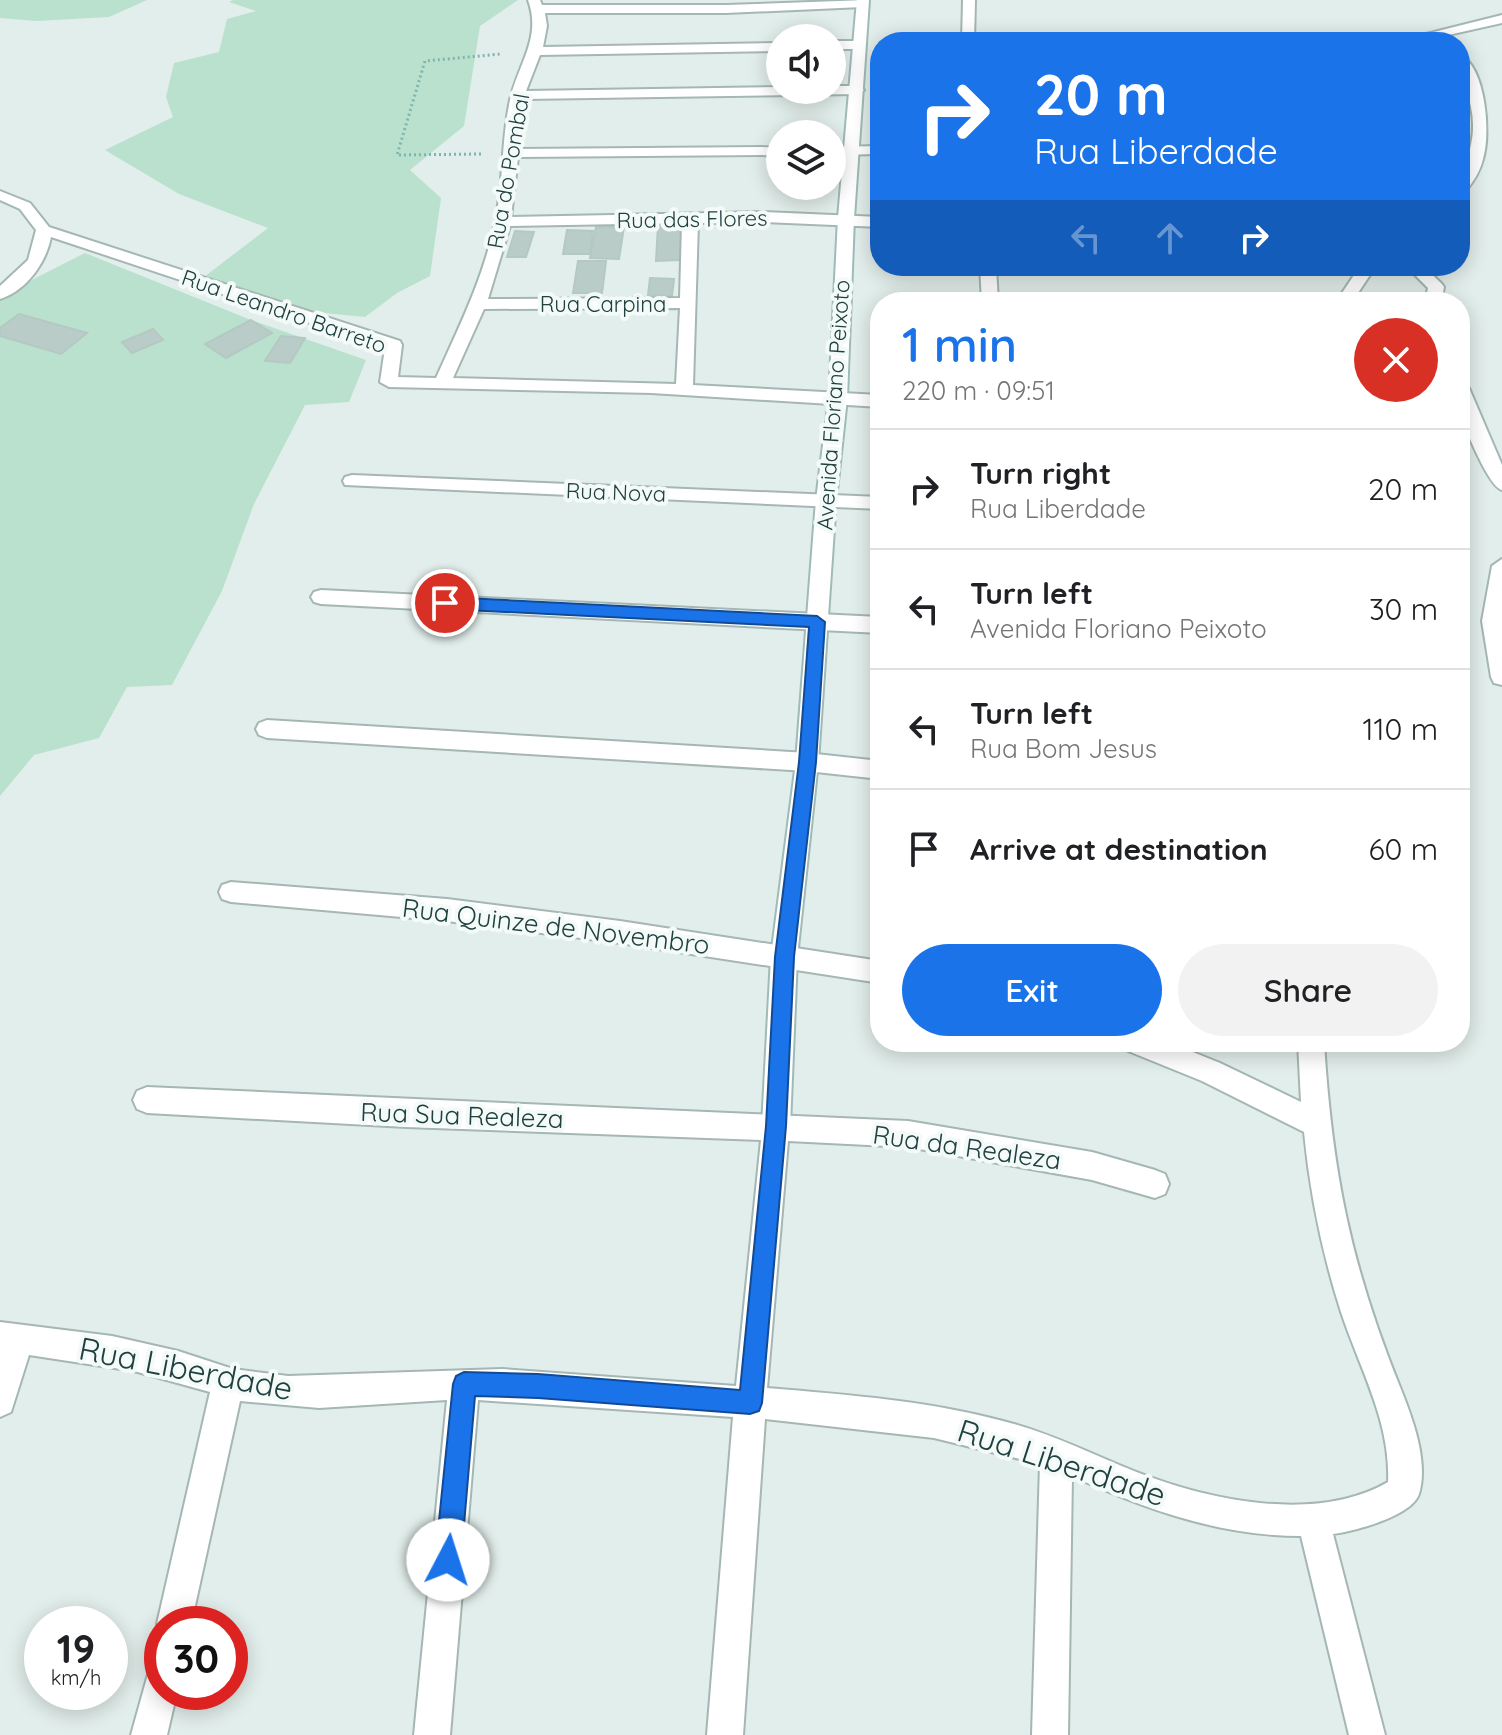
<!DOCTYPE html>
<meta charset="utf-8">
<style>
:root{--surface:#fff;--page:#f2f2f2;--text:#202124;--muted:#757577;--line:#e0e0e0;--accent:#1a73e8}
body{margin:0;font-family:Quicksand,sans-serif;background:var(--page);color:var(--text);height:100vh;display:flex;flex-direction:column;font-size:30px;white-space:nowrap}
*{box-sizing:border-box;margin:0}
p{font-size:26px;color:var(--muted)}
.icon{flex:none;width:44px;height:44px;fill:none;stroke:currentColor;stroke-width:2;stroke-linecap:round;stroke-linejoin:round}
.map{position:relative;flex:1;overflow:hidden}
.panel{position:absolute;left:870px;top:292px;width:600px;height:760px;display:flex;flex-direction:column;background:var(--surface);border-radius:32px;box-shadow:0 4px 20px #0003}
.panel>*{flex:none}
.guide{position:absolute;left:870px;top:32px;width:600px;height:244px;border-radius:32px;box-shadow:0 4px 20px #0003;background:#1a73e8;color:#fff;overflow:hidden}
.buttons{position:absolute;left:766px;top:24px;display:grid;gap:16px}
.buttons a{display:grid;place-items:center;width:80px;height:80px;border-radius:50%;background:var(--surface);box-shadow:0 4px 20px #0003;font-size:40px}
.speed{position:absolute;left:24px;top:1606px;display:flex;gap:16px;font-size:40px;font-weight:700;text-align:center}
.speed>*{display:grid;place-content:center;width:104px;height:104px;border-radius:50%;background:var(--surface);box-shadow:0 4px 20px #0003;line-height:1}
.speed small{font-size:20px;font-weight:400}
.speed .limit{border:12px solid #d22;background:#fff;color:#111}
.pin{position:absolute;display:grid;place-items:center;width:68px;height:68px;color:#fff;margin:-34px;border:4px solid #fff;border-radius:50%;box-shadow:0 2px 8px #0007}
.me{position:absolute;width:88px;margin:-44px;rotate:5deg;stroke-linejoin:round;filter:drop-shadow(0 0 6px #0008)}
.turn{display:flex;align-items:center;gap:28px;height:168px;padding:0 32px;font-size:36px}
.turn .icon{width:104px;height:104px;stroke-width:2.5}
.turn b{display:block;font-size:56px;line-height:68px}
.lanes{display:flex;align-items:center;height:76px;padding:0 32px;background:#0003;justify-content:center;gap:40px;direction:ltr}
.lanes .off{opacity:.35}
.round{display:grid;place-items:center;flex:none;width:84px;height:84px;border-radius:42px;background:var(--page)}
.head{display:flex;align-items:center;justify-content:space-between;height:136px;padding:0 32px}
h1{font-size:48px;font-weight:600;line-height:60px;color:var(--accent)}
.button{display:flex;gap:16px;margin-top:auto;padding:16px 32px}
.button a{flex:1;height:92px;border-radius:48px;background:var(--accent);color:#fff;font-size:32px;font-weight:600;line-height:92px;text-align:center}
.button a+a{background:var(--page);color:var(--text)}
ul{padding:0;list-style:none}
li{display:flex;align-items:center;gap:24px;height:120px;padding:0 32px;border-top:2px solid var(--line)}
li div{flex:1}
li b{display:block;font-size:30px}
li em{font-style:normal}
.map>svg:first-child{display:block}
.green{fill:#b9e1cd}
.building{fill:#baccc8;stroke:#b4c8c4;stroke-width:2}
.lines{fill:none;stroke-linecap:round;stroke-linejoin:round}
.street-casing{stroke:#a4b7b4;stroke-width:4}
.secondary-casing{stroke:#9fbbb8;stroke-width:4}
.path{stroke:#7fb5b0;stroke-width:3;stroke-dasharray:2 3;stroke-linecap:butt}
.street{fill:#fff;fill-rule:evenodd}
.secondary{fill:#fff;fill-rule:evenodd}
.route{fill:#1a73e8;stroke:#114b97;stroke-width:2}
.labels{text-anchor:middle;dominant-baseline:central;stroke-width:8;stroke-linejoin:round;paint-order:stroke}
.far-street-label{font-size:22px;fill:#204140;stroke:#f3faf8}
.street-label{font-size:26px;fill:#204140;stroke:#f3faf8}
.near-street-label{font-size:32px;fill:#204140;stroke:#f3faf8}
</style>
<div class="map">
<svg width="1502" height="1735" viewBox="0 0 1502 1735">
<rect width="100%" height="100%" fill="#e2eeeb"/>
<!-- green -->
<g class="green">
<polygon points="0,0 147,0 109,17 36,21 0,18"/>
<polygon points="233,0 518,0 480,26 464,126 410,170 441,198 430,276 397,293 365,317 263,307 204,277 268,228 179,194 105,150 173,117 166,97 174,63 219,52 227,19 256,11 229,2"/>
<polygon points="85,253 251,320 366,360 349,402 305,405 254,504 222,591 172,685 127,687 99,738 34,755 0,796 0,296"/>
</g>
<!-- building -->
<g class="building">
<polygon points="658,225 682,225 680,260 656,261"/>
<polygon points="596,227 624,227 619,259 590,258"/>
<polygon points="567,230 593,231 590,254 563,254"/>
<polygon points="515,231 534,232 526,257 507,257"/>
<polygon points="578,261 606,261 602,293 573,293"/>
<polygon points="650,278 674,279 672,296 648,295"/>
<polygon points="19,314 87,333 61,354 0,336 0,328"/>
<polygon points="251,320 272,333 226,358 205,344"/>
<polygon points="153,329 163,340 132,353 122,342"/>
<polygon points="281,336 305,338 290,363 265,361"/>
</g>
<g class="lines">
<defs>
<g id="street">
<path d="M528,0H540L542,5H726L867,0V6L863,7L726,13H545L547,26L543,47L780,43V51L540,55L526,91L780,87V90H832V86H857L864,90L857,94L524,99L518,149L780,147V155L518,157L511,217L764,212L880,217V227L764,222L698,223L693,385L880,395V407L651,393L389,387L380,382L385,348L51,237C46,263 26,291 0,299V286L28,260L36,230L20,209L0,200V191L30,203L49,227L400,341L402,345L398,377L436,378C459,327 484,277 495,222C504,181 501,141 510,100C518,64 542,38 528,0ZM682,223L680,298L488,299L510,226ZM680,308L676,384L453,378L484,309Z"/>
<polygon points="963,0 975,0 974,42 962,42"/>
<polygon points="1502,15 1502,23 1417,42 1394,42"/>
<polygon points="832,41 860,41 866,45 860,49 832,49"/>
<path d="M1460,55C1486,67 1491,135 1483,159C1480,172 1473,182 1465,192L1460,193C1460,170 1474,150 1473,124C1473,100 1460,79 1460,55Z"/>
<polygon points="880,146 880,154 832,155 832,147"/>
<polygon points="980,266 996,266 998,302 982,302"/>
<polygon points="1360,266 1376,266 1352,302 1336,302"/>
<polygon points="1406,266 1423,266 1442,284 1444,287 1441,302 1425,302 1428,288"/>
<path d="M1460,383L1469,388L1502,465V490C1489,487 1465,429 1461,414C1458,404 1460,393 1460,383Z"/>
<polygon points="352,475 880,497 880,509 345,485 343,481 345,477"/>
<polygon points="1502,559 1502,685 1494,683 1491,677 1482,621 1492,566"/>
<polygon points="321,590 880,617 880,633 321,604 314,602 311,597 314,592"/>
<polygon points="267,720 807,753 880,761 880,779 807,771 267,738 259,735 256,729 259,723"/>
<polygon points="231,882 447,899 620,921 880,961 880,983 620,943 447,921 231,902 222,899 219,892 222,885"/>
<path d="M1124,1042H1168L1220,1063L1301,1102L1298,1042H1324C1332,1172 1351,1266 1400,1387C1412,1417 1429,1461 1419,1494C1412,1516 1355,1531 1333,1534L1385,1735H1349L1301,1536C1219,1536 1145,1509 1072,1476L1068,1735H1032L1040,1464L934,1438L765,1419L743,1735H707L733,1417L478,1400L450,1735H414L447,1400L319,1408L240,1401L191,1624H162V1636L157,1624L210,1392L134,1371L29,1355L11,1412L0,1417V1322L112,1336L178,1351L233,1369L288,1376L502,1369L736,1386L761,1140L406,1127L147,1113L137,1109L133,1100L137,1091L147,1087L908,1121L1092,1152L1155,1170L1165,1174L1169,1184L1165,1194L1155,1198L1092,1180L908,1147L788,1141L767,1388C850,1395 934,1401 1014,1424C1056,1436 1094,1455 1134,1471C1208,1500 1315,1524 1388,1482C1391,1422 1359,1367 1341,1312C1322,1253 1310,1193 1304,1132L1202,1081L1128,1051Z"/>
<polygon points="162,1661 162,1692 177,1692 167,1735 131,1735 150,1667"/>
</g>
<polygon id="secondary" points="857,0 869,0 854,218 847,398 836,500 818,762 797,957 790,1126 786,1135 776,1139 766,1135 762,1126 771,957 796,762 816,500 829,398 838,218"/>
</defs>
<!-- street casing -->
<use href="#street" class="street-casing"/>
<!-- secondary casing -->
<use href="#secondary" class="secondary-casing"/>
<!-- path -->
<polyline class="path" points="481,154 397,155 425,61 501,54"/>
<!-- street -->
<use href="#street" class="street"/>
<!-- secondary -->
<use href="#secondary" class="secondary"/>
</g>
<!-- route -->
<polygon class="route" points="445,597 817,616 825,622 816,762 794,957 786,1126 762,1403 759,1411 750,1414 538,1398 475,1396 461,1560 457,1569 448,1572 439,1569 435,1560 453,1384 456,1376 464,1372 538,1374 740,1390 766,1126 775,957 799,762 809,627 445,609 437,603"/>
<g class="labels">
<!-- far-street labels -->
<g class="far-street-label">
<text transform="translate(508 171) rotate(-80)">Rua do Pombal</text>
<text transform="translate(692 219) rotate(-1)">Rua das Flores</text>
<text x="603" y="304">Rua Carpina</text>
<text transform="translate(284 311) rotate(19)">Rua Leandro Barreto</text>
<text transform="translate(833 405) rotate(-86)">Avenida Floriano Peixoto</text>
<text transform="translate(616 492) rotate(2)">Rua Nova</text>
</g>
<!-- street labels -->
<g class="street-label">
<text transform="translate(556 926) rotate(7)">Rua Quinze de Novembro</text>
<text transform="translate(462 1115) rotate(2)">Rua Sua Realeza</text>
<text transform="translate(967 1147) rotate(8)">Rua da Realeza</text>
</g>
<!-- near-street labels -->
<g class="near-street-label">
<text transform="translate(186 1368) rotate(11)">Rua Liberdade</text>
<text transform="translate(1062 1462) rotate(18)">Rua Liberdade</text>
</g>
</g>
</svg>
<div class="buttons">
<a><svg class="icon" aria-label="sound" viewBox="0 0 24 24"><path d="M4 9h4l5-4v14l-5-4H4zM17 9q2 3 0 6"/></svg></a>
<a><svg class="icon" aria-label="layers" viewBox="0 0 24 24"><path d="M12 4l9 5-9 5-9-5zM3 14l9 5 9-5"/></svg></a>
</div>
<div class="speed"><div>19<small>km/h</small></div><div class="limit">30</div></div>
<div class="pin" style="left:445px;top:603px;background:#d93025"><svg class="icon" aria-label="arrive" viewBox="0 0 24 24"><path d="M6 21V4h12l-3 4 3 4H6"/></svg></div>
<svg class="me" style="left:448px;top:1560px" viewBox="-20 -20 40 40"><circle r="19" fill="#fff"/><path d="M0-13L10 11 0 6-10 11z" fill="#1a73e8"/></svg>
<div class="guide">
<div class="turn"><svg class="icon" aria-label="right" viewBox="0 0 24 24"><path d="M7 20v-9h11M14 6l5 5-5 5"/></svg><div><b>20 m</b>Rua Liberdade</div></div>
<div class="lanes"><svg class="icon off" aria-label="left" viewBox="0 0 24 24"><path d="M17 20v-9H6M10 6l-5 5 5 5"/></svg><svg class="icon off" aria-label="ahead" viewBox="0 0 24 24"><path d="M12 20V5M6 11l6-6 6 6"/></svg><svg class="icon" aria-label="right" viewBox="0 0 24 24"><path d="M7 20v-9h11M14 6l5 5-5 5"/></svg></div>
</div>
<section class="panel">
<div class="head"><div><h1>1 min</h1><p>220 m · 09:51</p></div><a class="round" style="background:#d93025;color:#fff"><svg class="icon" aria-label="close" viewBox="0 0 24 24"><path d="M6 6l12 12M18 6L6 18"/></svg></a></div>
<ul>
<li><svg class="icon" aria-label="right" viewBox="0 0 24 24"><path d="M7 20v-9h11M14 6l5 5-5 5"/></svg><div><b>Turn right</b><p>Rua Liberdade</p></div><em>20 m</em></li>
<li><svg class="icon" aria-label="left" viewBox="0 0 24 24"><path d="M17 20v-9H6M10 6l-5 5 5 5"/></svg><div><b>Turn left</b><p>Avenida Floriano Peixoto</p></div><em>30 m</em></li>
<li><svg class="icon" aria-label="left" viewBox="0 0 24 24"><path d="M17 20v-9H6M10 6l-5 5 5 5"/></svg><div><b>Turn left</b><p>Rua Bom Jesus</p></div><em>110 m</em></li>
<li><svg class="icon" aria-label="arrive" viewBox="0 0 24 24"><path d="M6 21V4h12l-3 4 3 4H6"/></svg><div><b>Arrive at destination</b></div><em>60 m</em></li>
</ul>
<div class="button"><a>Exit</a><a>Share</a></div>
</section>
</div>
